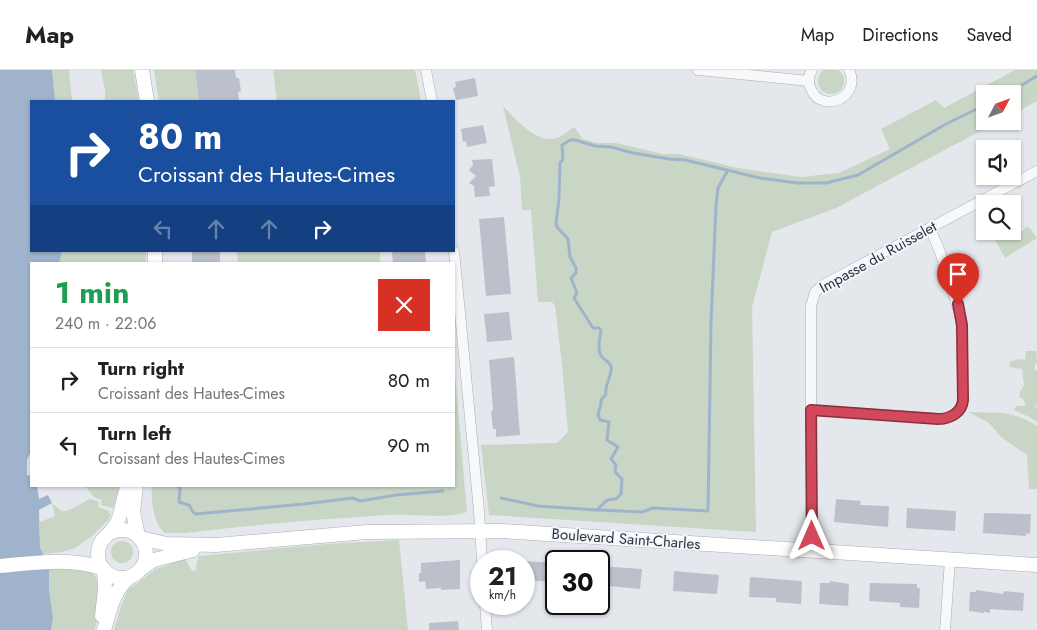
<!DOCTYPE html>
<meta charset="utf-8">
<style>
:root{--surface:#fff;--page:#f6f6f6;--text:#222;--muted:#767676;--line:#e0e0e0}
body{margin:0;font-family:Jost,sans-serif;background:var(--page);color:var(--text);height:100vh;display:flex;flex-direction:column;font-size:19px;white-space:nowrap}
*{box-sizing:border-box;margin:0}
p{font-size:16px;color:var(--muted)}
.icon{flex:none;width:28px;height:28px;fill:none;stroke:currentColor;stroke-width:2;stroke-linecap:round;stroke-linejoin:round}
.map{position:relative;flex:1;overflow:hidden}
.panel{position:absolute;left:30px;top:192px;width:425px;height:225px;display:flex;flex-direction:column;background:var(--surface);border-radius:0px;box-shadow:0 1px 4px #0004}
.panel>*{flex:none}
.guide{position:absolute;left:30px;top:30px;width:425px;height:152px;border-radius:0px;box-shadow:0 1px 4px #0004;background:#1a4fa0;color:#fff;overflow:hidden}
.needle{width:32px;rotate:49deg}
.buttons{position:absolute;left:976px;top:15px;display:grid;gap:10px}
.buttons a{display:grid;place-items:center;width:45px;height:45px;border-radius:0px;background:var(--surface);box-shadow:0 1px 4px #0004;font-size:25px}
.speed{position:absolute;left:470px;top:480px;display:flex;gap:10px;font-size:25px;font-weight:700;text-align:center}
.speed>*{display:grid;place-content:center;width:65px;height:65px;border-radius:50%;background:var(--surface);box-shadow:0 1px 4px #0004;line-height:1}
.speed small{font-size:12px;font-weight:400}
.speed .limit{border:2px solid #111;border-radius:8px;background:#fff;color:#111}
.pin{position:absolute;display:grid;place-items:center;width:42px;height:42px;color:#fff;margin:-51px -21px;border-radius:50% 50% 50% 0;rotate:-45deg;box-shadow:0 0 5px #0007}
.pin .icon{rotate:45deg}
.me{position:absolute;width:55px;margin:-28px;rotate:0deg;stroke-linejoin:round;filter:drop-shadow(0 0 4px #0008)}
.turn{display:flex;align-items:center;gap:18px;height:105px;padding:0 25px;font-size:22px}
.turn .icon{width:65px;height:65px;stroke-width:2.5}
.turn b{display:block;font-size:35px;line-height:42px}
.lanes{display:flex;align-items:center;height:48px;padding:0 25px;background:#0003;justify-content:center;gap:25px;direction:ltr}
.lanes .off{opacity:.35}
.round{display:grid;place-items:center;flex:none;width:52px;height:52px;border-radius:0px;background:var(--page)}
.headline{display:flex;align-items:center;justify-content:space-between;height:85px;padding:0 25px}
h1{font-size:30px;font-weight:700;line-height:38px;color:#1e9e55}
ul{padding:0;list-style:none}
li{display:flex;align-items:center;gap:15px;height:65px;padding:0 25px;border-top:1px solid var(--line)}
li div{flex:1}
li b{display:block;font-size:19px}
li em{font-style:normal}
header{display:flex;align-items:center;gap:30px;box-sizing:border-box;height:70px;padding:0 25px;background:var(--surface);border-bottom:1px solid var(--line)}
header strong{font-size:24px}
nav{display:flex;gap:28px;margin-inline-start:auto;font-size:18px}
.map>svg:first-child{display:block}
.green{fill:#c9d6c5}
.water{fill:#9fb4cc}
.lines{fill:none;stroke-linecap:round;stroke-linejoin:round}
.stream{stroke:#9fb4cc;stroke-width:3}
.building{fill:#bbc0ca}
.street-casing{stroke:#a9aeb7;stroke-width:11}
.secondary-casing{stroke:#a9aeb7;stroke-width:15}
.street{stroke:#f7f8fa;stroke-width:10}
.secondary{stroke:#fff;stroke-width:14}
.route-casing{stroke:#882f3b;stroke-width:12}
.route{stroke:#d1495b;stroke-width:9}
.labels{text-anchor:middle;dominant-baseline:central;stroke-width:4;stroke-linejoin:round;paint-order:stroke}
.street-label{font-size:15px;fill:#2b3445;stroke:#f4f6f9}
</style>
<header>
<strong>Map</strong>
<nav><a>Map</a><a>Directions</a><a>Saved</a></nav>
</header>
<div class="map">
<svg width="1037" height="560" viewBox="0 0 1037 560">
<rect width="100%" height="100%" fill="#e4e7ec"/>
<!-- green -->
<g class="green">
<circle cx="831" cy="11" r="13"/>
<polygon points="52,0 69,0 72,31 55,31"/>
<polygon points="101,0 133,0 139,31 105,31 105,20"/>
<polygon points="154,0 195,0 199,31 159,31"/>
<polygon points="273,0 415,0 421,31 277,31"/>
<path d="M1015,0H1037V31L1013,44L1012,24H985V51H999L836,138L772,162L752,237L756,462L489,445L481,375L557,373L568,362L562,295L555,236L552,232H538L531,140H522L520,107L503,36C516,49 536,74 557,68C562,66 569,60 574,57L583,69L597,73H616L663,84H679L738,98L801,107L839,103L890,79L881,59L936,30L944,38Z"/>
<polygon points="1026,157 1029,157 1037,168 1005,188 990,161 1012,161 1013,159 1023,161"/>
<polygon points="62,181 146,181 146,194 59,194"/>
<polygon points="237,181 380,181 380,194 238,194"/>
<polygon points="1026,281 1036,281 1037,291 1034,299 1037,301 1037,332 1035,337 1037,337 1037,352 1029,347 1014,340 1016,336 1026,336 1023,329 1019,327 1020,322 1024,316 1022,299 1009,297 1010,292 1018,289 1025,290"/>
<path d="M454,300L456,315L467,442C449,449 409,444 387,445C320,449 252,455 185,463H165C153,453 151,431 152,416H454Z"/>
<path d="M968,342C995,343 1013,340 1037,356V419H1029L1027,385L1001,367L989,353Z"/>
<polygon points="85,416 120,416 113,438 101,435 102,430 94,427"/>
<path d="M90,429L99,432L98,437L109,441V443L111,444L108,450L92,466L75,478L62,482L43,484L40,477V452L55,446L52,433C55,435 59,440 62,441C67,443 84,432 90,429Z"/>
<polygon points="399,470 408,560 114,560 122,533 128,520 156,499 171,494 171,490 185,488 192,501 197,500 196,495 199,486 327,474"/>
<circle cx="122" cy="482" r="11"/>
<path d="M64,497C72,499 85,498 92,503C108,514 98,544 95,560H51L53,549L49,519V498Z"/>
</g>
<!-- water -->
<polygon class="water" points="0,0 52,0 55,31 31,31 31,181 62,181 59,194 31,194 31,381 27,390 27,405 31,406 31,416 37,416 39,429 48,425 52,433 39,440 40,477 49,498 49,519 53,549 51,560 0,560"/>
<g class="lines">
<!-- stream -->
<g class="stream">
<polyline points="1007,24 1037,6"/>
<polyline points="178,416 180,419 179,432 189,435 193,442 196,444 304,434 353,428 360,431 396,425 443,421"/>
<path d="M501,428L538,436L597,440C604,434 605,428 616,429L621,424L622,409L615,402L616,395L611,389L618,377L607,370L609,352L600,350L598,344L601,334V330L606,324C604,313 613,307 611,296C609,291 606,291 603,288C596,282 600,268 601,260L599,258H593L574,228L577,223L571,208L576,203V198L570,187L568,169L557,157L556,153L559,129L560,93L563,89L562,75L570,70H575L595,76L611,77L633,83L669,89L685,90L760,108L797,113H826L858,105L946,54L985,35"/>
<polyline points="598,440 642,442 653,438 708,441 711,253 716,136 718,118 728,100"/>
</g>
</g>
<!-- building -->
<g class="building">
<polygon points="195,0 235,0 236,8 239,8 241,21 238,22 239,31 199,31"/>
<polygon points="475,8 478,26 456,30 453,18 456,17 455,12"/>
<polygon points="483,55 487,73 467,77 466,71 463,72 461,59"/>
<polygon points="492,89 495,116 489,117 490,126 475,127 474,116 469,113 476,106 469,100 473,95 472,90"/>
<polygon points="504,147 511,224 486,226 479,149"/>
<rect x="192" y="181" width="28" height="13"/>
<polygon points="392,181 425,181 426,194 393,194"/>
<polygon points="509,242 512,270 487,272 484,244"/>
<polygon points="514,287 520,365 496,367 496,359 493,359 491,341 493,340 489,290"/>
<polygon points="836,429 861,431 860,435 889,436 888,457 834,452"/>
<polygon points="907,438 956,441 955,461 906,458"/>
<polygon points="984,443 1031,444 1030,464 1026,463 1026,466 983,463"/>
<polygon points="460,490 460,519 441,520 441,518 426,519 425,511 419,512 419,503 421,503 421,493"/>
<polygon points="524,491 556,493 556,512 524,510"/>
<polygon points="599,496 642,499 640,519 599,515"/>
<polygon points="674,501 719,505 717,524 673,521"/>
<polygon points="750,507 802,511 801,534 776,532 776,528 749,527"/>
<polygon points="830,511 849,514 848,536 819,534 820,513 830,513"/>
<polygon points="870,513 917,514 917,518 920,518 919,538 900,537 900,533 869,531"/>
<polygon points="976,520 1003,524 1004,521 1024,523 1023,541 990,539 990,543 984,542 984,543 969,541 970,522 976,522"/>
<polygon points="458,551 459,560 429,560 429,553"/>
</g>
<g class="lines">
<defs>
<g id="street">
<polyline points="426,0 432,31"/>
<polyline points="698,0 809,11"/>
<path d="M812,0C808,6 808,13 811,19C822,45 862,27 849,0"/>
<polyline points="454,181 479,441 482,491"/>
<path d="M811,340L944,349C954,346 962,340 963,330L961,248L940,182L930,158"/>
<polyline points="811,481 811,236 815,222 823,215 1037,101"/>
<polyline points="485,534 487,560"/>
<polyline points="945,560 950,489"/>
</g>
<g id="secondary">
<polyline points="142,0 147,31"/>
<polyline points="155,181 155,194"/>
<polyline points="136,416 133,442 138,466"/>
<circle cx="122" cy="484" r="24"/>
<path d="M107,465C125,448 119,437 128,416"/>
<polyline points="140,468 167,474 216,475 367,462 502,461 1037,495"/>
<path d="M0,496C34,493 69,487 102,498"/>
<polyline points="142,498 154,490 193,480"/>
<polyline points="102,546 105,519 104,500"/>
<path d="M104,560C110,541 113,520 130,507"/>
</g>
</defs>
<!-- street casing -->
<use href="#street" class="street-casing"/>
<!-- secondary casing -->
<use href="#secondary" class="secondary-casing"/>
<!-- street -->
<use href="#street" class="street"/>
<!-- secondary -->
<use href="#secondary" class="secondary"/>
</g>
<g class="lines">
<defs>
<path id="route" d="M812,466L811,340L938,349C951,349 962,342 963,330L962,255L958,234"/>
</defs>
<!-- route casing -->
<use href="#route" class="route-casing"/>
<!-- route -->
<use href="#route" class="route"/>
</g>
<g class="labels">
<!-- street labels -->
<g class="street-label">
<text transform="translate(878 187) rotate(-29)">Impasse du Ruisselet</text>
<text transform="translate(626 469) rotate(4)">Boulevard Saint-Charles</text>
</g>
</g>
</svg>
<div class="buttons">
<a><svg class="needle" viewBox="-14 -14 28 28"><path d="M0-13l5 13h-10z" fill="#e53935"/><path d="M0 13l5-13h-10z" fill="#767676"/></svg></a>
<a><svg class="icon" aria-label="sound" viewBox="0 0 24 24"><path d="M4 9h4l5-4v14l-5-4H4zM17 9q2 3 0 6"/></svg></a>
<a><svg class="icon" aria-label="search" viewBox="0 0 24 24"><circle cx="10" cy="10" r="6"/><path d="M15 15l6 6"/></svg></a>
</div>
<div class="speed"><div>21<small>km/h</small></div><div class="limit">30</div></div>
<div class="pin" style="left:958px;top:234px;background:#d93025"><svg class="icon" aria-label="arrive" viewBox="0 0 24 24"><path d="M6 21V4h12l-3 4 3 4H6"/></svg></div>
<svg class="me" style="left:812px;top:466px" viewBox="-20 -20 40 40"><path d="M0-17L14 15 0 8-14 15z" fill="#d1495b" stroke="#fff" stroke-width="4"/></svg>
<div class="guide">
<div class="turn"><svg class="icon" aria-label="right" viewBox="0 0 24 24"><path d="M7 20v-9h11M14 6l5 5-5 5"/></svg><div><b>80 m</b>Croissant des Hautes-Cimes</div></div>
<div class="lanes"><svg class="icon off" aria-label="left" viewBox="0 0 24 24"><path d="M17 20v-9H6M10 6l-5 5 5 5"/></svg><svg class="icon off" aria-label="ahead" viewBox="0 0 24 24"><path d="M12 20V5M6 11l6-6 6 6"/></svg><svg class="icon off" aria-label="ahead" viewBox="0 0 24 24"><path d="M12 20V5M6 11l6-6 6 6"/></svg><svg class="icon" aria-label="right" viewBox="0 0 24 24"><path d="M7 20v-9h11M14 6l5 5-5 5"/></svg></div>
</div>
<section class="panel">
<div class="headline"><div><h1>1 min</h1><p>240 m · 22:06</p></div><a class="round" style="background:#d93025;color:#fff"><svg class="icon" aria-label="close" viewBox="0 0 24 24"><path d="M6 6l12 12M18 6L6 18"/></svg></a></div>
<ul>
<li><svg class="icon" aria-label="right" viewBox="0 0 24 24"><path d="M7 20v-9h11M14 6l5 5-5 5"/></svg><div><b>Turn right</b><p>Croissant des Hautes-Cimes</p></div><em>80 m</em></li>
<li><svg class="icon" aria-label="left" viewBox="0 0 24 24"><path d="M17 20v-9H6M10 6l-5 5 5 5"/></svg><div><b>Turn left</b><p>Croissant des Hautes-Cimes</p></div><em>90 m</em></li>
</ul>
</section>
</div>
